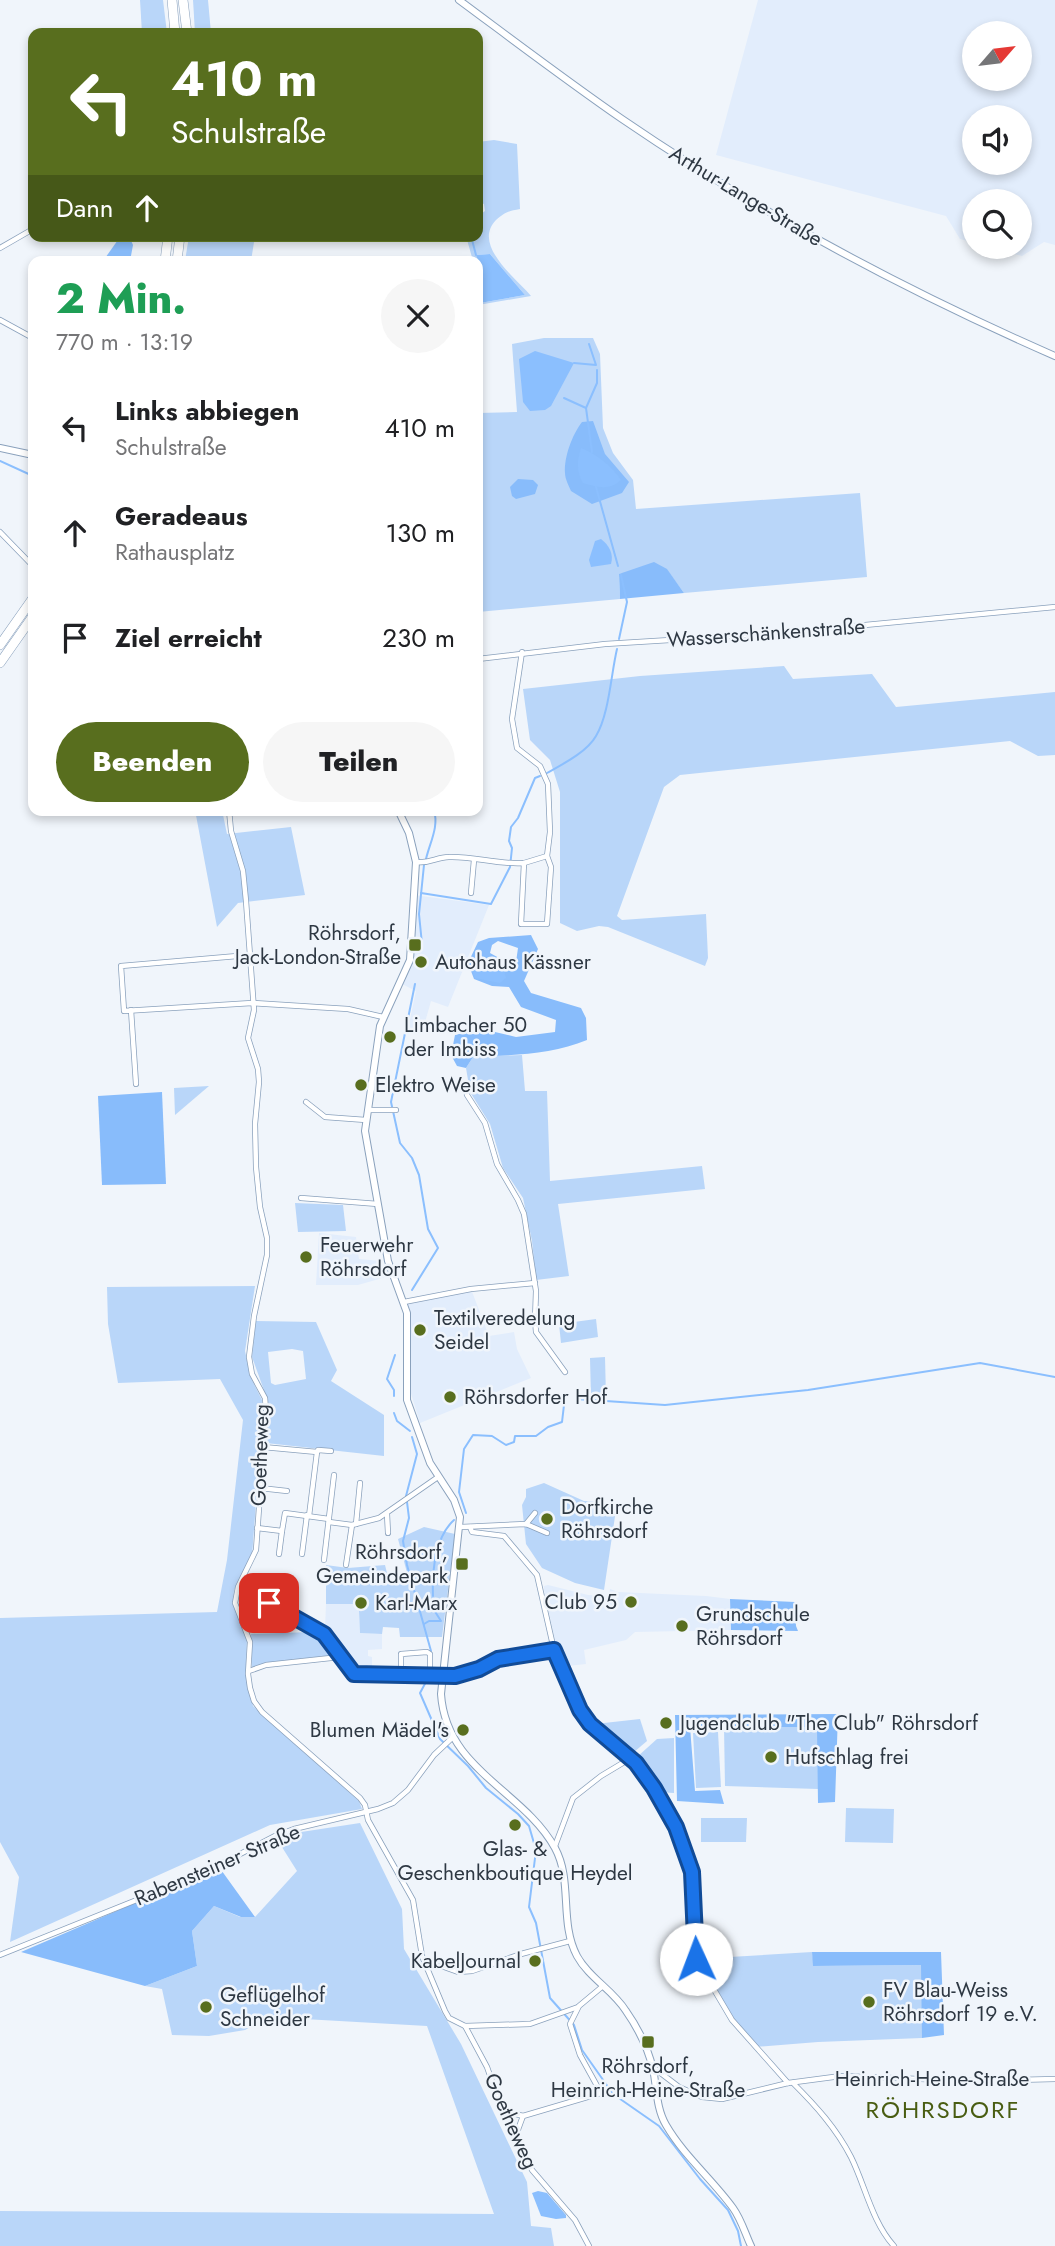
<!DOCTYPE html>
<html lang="de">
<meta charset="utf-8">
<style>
:root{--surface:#fff;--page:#f6f6f6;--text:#202124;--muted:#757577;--accent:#586e1e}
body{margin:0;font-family:Jost,sans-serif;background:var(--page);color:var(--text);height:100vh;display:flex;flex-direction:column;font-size:26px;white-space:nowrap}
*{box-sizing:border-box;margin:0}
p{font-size:23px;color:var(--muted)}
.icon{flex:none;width:38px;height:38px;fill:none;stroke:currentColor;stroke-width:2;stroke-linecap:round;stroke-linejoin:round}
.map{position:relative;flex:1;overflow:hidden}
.drawer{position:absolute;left:28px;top:256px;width:455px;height:560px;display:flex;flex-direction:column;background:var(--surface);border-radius:14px;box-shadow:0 4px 10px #0003}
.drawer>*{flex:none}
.guide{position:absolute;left:28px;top:28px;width:455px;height:214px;border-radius:14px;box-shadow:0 4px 10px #0003;background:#586e1e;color:#fff;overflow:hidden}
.needle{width:46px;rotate:62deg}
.fabs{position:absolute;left:962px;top:21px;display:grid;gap:14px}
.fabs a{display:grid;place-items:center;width:70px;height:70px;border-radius:50%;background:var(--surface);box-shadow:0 4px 10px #0003;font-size:35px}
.pin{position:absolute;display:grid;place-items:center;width:60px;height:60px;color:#fff;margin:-30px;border-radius:14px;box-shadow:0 4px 10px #0006}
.me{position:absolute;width:77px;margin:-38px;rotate:358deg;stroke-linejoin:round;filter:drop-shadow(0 0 5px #0008)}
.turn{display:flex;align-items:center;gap:24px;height:147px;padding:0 28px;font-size:32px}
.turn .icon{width:91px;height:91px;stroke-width:2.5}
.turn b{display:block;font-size:49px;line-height:60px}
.then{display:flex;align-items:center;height:66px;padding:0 28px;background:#0003;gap:14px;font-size:26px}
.round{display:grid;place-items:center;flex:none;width:74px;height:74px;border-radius:37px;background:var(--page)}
.head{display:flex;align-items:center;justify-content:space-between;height:119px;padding:0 28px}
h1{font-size:42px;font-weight:800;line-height:52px;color:#1e9e55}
.cta{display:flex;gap:14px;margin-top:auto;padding:14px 28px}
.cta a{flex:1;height:80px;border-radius:42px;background:var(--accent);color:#fff;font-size:28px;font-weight:800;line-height:80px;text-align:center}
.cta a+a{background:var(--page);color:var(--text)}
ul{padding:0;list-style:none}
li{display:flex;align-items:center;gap:21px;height:105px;padding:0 28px}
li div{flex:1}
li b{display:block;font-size:26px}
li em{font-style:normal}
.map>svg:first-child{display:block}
.built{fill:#e2edfc;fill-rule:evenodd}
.green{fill:#b9d6f9;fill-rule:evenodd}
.forest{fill:#88bcfb;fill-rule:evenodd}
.water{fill:#8bbffe}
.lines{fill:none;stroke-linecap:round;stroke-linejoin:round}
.stream{stroke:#8bbffe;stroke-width:2}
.minor-casing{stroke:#8aa1bc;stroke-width:6}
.tertiary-casing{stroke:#8aa1bc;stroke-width:8}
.secondary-casing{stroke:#8aa1bc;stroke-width:8}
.motorway-casing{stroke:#8aa1bc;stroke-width:10}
.minor{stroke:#fff;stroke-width:4.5}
.tertiary{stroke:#fff;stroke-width:6}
.secondary{stroke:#fff;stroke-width:6}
.motorway{stroke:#fff;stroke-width:9}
.route-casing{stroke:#114b97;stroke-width:18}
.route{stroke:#1a73e8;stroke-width:12}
.poi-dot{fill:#586e1e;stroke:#f0f5fb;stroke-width:2.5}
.labels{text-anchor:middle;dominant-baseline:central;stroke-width:5;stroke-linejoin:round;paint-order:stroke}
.street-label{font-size:21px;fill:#2e3843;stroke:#f0f5fb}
.poi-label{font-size:21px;fill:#2e3843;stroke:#f0f5fb;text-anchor:start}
.quarter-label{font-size:24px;letter-spacing:2px;fill:#495d12;stroke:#f0f5fb}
</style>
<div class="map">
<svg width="1055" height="2246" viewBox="0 0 1055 2246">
<rect width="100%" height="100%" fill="#f0f5fb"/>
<!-- built -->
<g class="built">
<path d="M758,0H1055V245L1044,242L1022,256L988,247H1020V201H975V243L960,239L946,216L716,155ZM1020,33V79H975V33ZM975,117H1020V163H975Z"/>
<polygon points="414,895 489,905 448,1007 431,1001 422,1033 408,1029 416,991 400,983 410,960"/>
<polygon points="319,1233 356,1237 359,1259 381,1261 386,1277 358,1285 316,1285"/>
<polygon points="471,1289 489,1336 514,1332 517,1349 531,1378 420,1423 406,1377 404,1302"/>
<polygon points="548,1585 588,1595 609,1596 610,1589 618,1592 706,1596 730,1599 731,1630 635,1632 626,1640 584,1650 586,1664 567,1666 563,1663 557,1650 544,1590 544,1586"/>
<polygon points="326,1604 353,1604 359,1611 360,1633 382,1634 382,1649 368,1650 368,1656 372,1657 372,1666 351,1665 325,1629"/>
</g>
<!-- green -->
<g class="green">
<polygon points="140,0 163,0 167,33 142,33"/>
<polygon points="193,0 208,0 211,33 195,33"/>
<path d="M494,140L517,144L520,209C509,211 505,212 496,220C472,245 515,277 531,296L478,305V268C481,280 476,292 480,303L525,295L490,254L476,255L477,261H473L466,236H478V216L485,211L484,204L478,202V142Z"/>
<polygon points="189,236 255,236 251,261 185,261"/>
<polygon points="544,338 593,338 600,354 603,428 613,453 633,480 636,509 860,493 867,577 684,593 667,570 619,574 620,599 478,612 478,485 481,483 478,467 478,413 517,412 512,344"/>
<polygon points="784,666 793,679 872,674 896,707 1055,692 1055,755 1038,756 1010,741 680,775 664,787 617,916 622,920 706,914 708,958 705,966 608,927 599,926 577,931 560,923 560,792 550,760 530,740 523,689 640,676"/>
<polygon points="195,810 222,810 227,834 291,827 305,895 238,903 217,927"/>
<polygon points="522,1055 525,1091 547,1091 550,1181 702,1166 705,1189 558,1204 569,1276 536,1280 532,1241 523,1198 503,1168 490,1124 470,1092 466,1068 473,1057"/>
<polygon points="209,1086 175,1115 174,1088"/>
<polygon points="295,1203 343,1205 346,1231 298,1232"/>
<polygon points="255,1286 245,1351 251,1378 262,1400 261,1436 252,1556 234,1590 233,1605 247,1639 246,1669 253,1706 359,1801 362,1809 270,1825 10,1942 19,1877 0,1842 0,1618 217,1612 227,1560 243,1420 220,1379 118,1383 108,1324 107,1287"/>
<polygon points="596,1319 598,1337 561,1343 559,1324"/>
<path d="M256,1321L316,1322L337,1370L331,1381L384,1415V1456L266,1443L270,1407L252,1357ZM292,1349L303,1351L306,1379L275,1385L271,1383L268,1352Z"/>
<polygon points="605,1357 606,1397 591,1397 590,1358"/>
<polygon points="544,1483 584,1501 617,1503 604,1590 575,1583 542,1568 526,1544 522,1505 526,1497 526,1489"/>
<polygon points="424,1527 455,1534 442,1637 400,1637 399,1628 383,1627 382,1634 360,1633 359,1611 353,1604 326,1604 326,1565 348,1568 385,1565 389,1581 410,1584 398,1539"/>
<polygon points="310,1632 322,1636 336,1655 266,1663 252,1667 251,1634"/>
<polygon points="640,1719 647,1741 634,1752 629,1753 595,1724"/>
<polygon points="724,1727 818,1727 818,1789 725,1786"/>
<polygon points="718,1732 721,1787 696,1788 693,1733"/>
<polygon points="674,1738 674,1793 656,1792 637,1757 657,1739"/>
<polygon points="846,1808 894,1809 893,1843 845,1842"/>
<polygon points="701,1818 747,1818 746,1842 701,1842"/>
<polygon points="360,1823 402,1909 404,1949 461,2044 527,2182 531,2226 551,2228 554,2246 0,2246 0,2211 494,2214 427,2026 269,2017 245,2030 209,2036 172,2035 162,1989 145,1986 197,1966 192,1931 214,1906 240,1917 255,1917 297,1871 275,1836"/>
<polygon points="812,1952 814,1966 922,1965 922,2038 818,2042 755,2047 732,2020 696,1959"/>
</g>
<!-- forest -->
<g class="forest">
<path d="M593,421L605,454L629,482L622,493L592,504L571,491C569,486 565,479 565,473C564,457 572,435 582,422Z"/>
<polygon points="518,479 533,480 538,485 535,494 516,499 512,496 510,487"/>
<polygon points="654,562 667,569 684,593 620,599 619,574"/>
<path d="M531,935L538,949L524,981L531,993L581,1008L586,1018L587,1040C551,1055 511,1055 473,1057L466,1068L457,1066L451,1055L455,1035L467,1032L475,1034L482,1029L516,1037L555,1032L556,1020L521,1007L509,987L492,986L474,979L468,963L478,942L489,938ZM498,941L518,948L516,962L510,964L490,953L492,945Z"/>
<polygon points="162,1092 166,1184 102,1185 98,1096"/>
<polygon points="730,1599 795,1602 796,1626 798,1631 731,1630"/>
<polygon points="838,1714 835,1802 818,1803 817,1727 690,1727 695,1791 720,1790 724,1804 677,1801 675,1715"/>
<polygon points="219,1867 255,1917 241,1917 214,1906 192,1931 197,1966 145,1986 21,1952"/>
<polygon points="812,1952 941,1952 944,2035 922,2038 921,1965 813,1966"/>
</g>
<!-- water -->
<g class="water">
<polygon points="129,236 133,245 130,261 103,261 120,237"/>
<polygon points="490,254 525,295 480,303 478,298 481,278 476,255"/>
<polygon points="535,351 574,363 551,406 545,410 530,411 523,402 519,359"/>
<path d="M581,448C596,454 612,466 621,480C610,491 596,487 583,483C576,471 577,461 581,448Z"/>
<path d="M601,539C609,545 614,554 611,564L591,567L589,560L595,541Z"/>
<polygon points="481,957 502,963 506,978 500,983 475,978 473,973 474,963"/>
<polygon points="538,2191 547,2193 566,2215 566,2218 556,2219 541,2216 532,2193"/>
</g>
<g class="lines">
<!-- stream -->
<g class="stream">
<polyline points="471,236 476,255"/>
<polyline points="574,363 596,365 589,344"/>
<polyline points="564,398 586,408 592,452"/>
<polyline points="586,408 597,383 597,370"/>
<polyline points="0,461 33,476"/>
<polyline points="596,487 618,566"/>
<polyline points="619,639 627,602 621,575"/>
<path d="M547,773C563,764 587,752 596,736C609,715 611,674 617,649"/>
<path d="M426,859C430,842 439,827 434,810"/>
<polyline points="421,893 491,904 510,867 512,848 509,841 511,827 518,818 535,778 540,776"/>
<polyline points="422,944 419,914 424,865"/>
<polyline points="412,1290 438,1248 428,1229 419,1175 412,1158 400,1143 391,1102 415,984"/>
<polyline points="394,1396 394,1390 387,1379 395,1355"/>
<polyline points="576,1399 665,1405 808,1390 980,1363 1055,1377"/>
<polyline points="394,1413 397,1421 410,1431"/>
<polyline points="406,1496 417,1454 412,1437"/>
<polyline points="407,1502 409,1518 403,1541 407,1565 431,1651"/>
<polyline points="466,1513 459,1492 464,1449 473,1435 492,1436 506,1445 514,1442 515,1436 536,1436 548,1427 562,1422 564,1405"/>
<path d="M433,1596C432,1571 435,1537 454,1520"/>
<polyline points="424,1624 429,1621 441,1621 434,1610 433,1604"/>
<polyline points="427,1680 420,1693 440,1739 468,1766 486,1788 518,1814 529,1826 536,1850 529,1907 536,1923 550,1998 574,2025 582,2050 613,2094 659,2126 700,2179 728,2210 738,2231 741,2246"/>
</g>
<defs>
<g id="minor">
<polyline points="0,248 33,229"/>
<polyline points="0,320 33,338"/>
<polyline points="0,532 33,566"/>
<polyline points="478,659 605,644 770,634 1055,607"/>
<polyline points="229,810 231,831 243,871 246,901 254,1010 248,1038 258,1069 259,1082 255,1124 256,1167 260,1207 267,1238 267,1255 254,1316 249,1357 252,1374 265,1398 266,1410 256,1550 238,1587 235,1603 250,1642 248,1674 250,1688 254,1701 262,1712 360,1798 365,1805 368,1820 413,1900 422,1956 445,2011 449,2018 465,2026 487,2067 498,2098 532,2170 575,2220 589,2246"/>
<path d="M416,862C431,864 436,857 449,857C474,856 498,865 524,863L521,924H547L551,867L547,856L550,832L548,784L540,766L517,748L512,719L522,652"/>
<polyline points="524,863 547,856"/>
<polyline points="471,893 474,860"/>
<polyline points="249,955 121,966 124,1011 252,1003 348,1009 383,1017"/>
<polyline points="131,1010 136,1084"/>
<polyline points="467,1095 485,1123 497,1164 518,1200 524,1214 536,1291 535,1320 536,1332 565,1372"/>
<polyline points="306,1102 325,1117 366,1120"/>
<polyline points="368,1110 396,1110"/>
<polyline points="301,1198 378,1204"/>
<polyline points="404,1302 471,1289 535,1283"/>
<polyline points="263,1447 317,1452 318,1450 331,1451"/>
<polyline points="260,1488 287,1491"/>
<polyline points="387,1514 388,1533"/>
<polyline points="309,1516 317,1452"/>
<polyline points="329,1522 352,1525 379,1518 438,1477"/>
<polyline points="356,1524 360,1483"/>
<polyline points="526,1524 535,1513"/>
<polyline points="461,1527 526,1524 547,1533"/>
<polyline points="470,1527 472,1532 504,1536 537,1575 554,1650 580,1711 591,1723 636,1763 654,1788 676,1827 692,1872 696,1959 732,2020 788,2083"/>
<polyline points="257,1528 282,1531 285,1513 329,1519"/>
<polyline points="279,1554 282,1531"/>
<polyline points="302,1554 307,1515"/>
<polyline points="324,1560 334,1475"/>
<polyline points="346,1565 352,1525"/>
<polyline points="270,1597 269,1603 324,1634 353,1674 455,1676 479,1669 498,1659 554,1650"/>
<polyline points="249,1671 266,1665 340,1657"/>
<polyline points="401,1675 401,1654 427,1652 430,1654 430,1675"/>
<polyline points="555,1846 573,1798 601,1776 631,1758"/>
<polyline points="0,1955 164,1889 213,1868 275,1836 294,1829 378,1809 393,1803 408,1790 434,1755 453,1737"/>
<polyline points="426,1966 444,1967 458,1972 472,1971 521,1954 570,1941"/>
<polyline points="465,2026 530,2024 578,2007"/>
<polyline points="654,2068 679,2087 702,2097 722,2099 788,2083 841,2076 973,2081 1055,2079"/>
<path d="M793,2083C816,2106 836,2128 851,2157C865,2185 872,2222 894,2246"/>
<polyline points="505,2111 523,2116"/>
<polyline points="516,2135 523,2116 601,2093 580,2055 570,2024 579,2006 603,1986"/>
</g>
<g id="tertiary">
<polyline points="0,448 33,455"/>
<path d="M398,810L409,833L416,862L410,960L380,1026L365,1131L388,1261L407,1313V1400L430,1463L454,1500L460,1517L441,1694C446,1770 523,1790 555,1848C573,1881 559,1922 577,1956C589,1978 613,1990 626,2011C638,2028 648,2049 653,2069C657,2088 656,2108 666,2125C684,2156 712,2179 733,2208C741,2219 745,2233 751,2246"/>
</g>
<path id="secondary" d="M459,0C513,40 567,81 622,119C758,212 904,290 1055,356"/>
<g id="motorway">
<polyline points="172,0 175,33"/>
<polyline points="183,0 187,33"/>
<polyline points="165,261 168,236"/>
<polyline points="177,261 180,236"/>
<polyline points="0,645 33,598"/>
<polyline points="0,663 33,616"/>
</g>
</defs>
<!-- minor casing -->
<use href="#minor" class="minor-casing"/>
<!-- tertiary casing -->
<use href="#tertiary" class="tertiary-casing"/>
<!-- secondary casing -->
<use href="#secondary" class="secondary-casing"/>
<!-- motorway casing -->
<use href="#motorway" class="motorway-casing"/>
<!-- minor -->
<use href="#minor" class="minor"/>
<!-- tertiary -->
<use href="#tertiary" class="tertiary"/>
<!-- secondary -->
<use href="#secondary" class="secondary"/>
<!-- motorway -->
<use href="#motorway" class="motorway"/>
</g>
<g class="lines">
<defs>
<polyline id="route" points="269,1603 324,1634 354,1674 455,1676 479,1669 498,1659 554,1650 580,1710 590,1724 636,1763 654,1788 676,1827 692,1872 696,1959"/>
</defs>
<!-- route casing -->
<use href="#route" class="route-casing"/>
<!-- route -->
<use href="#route" class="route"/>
</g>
<!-- markers -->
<g class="poi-dot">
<rect x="408" y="938" width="14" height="14" rx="3.5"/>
<circle cx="421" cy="962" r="7"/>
<circle cx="390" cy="1037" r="7"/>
<circle cx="361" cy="1085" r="7"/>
<circle cx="306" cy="1257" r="7"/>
<circle cx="420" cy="1330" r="7"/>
<circle cx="450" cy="1397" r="7"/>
<circle cx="547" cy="1519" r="7"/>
<rect x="455" y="1557" width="14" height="14" rx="3.5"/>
<circle cx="631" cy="1602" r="7"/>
<circle cx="361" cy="1603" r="7"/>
<circle cx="682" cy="1626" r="7"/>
<circle cx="666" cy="1723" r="7"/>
<circle cx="463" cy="1730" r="7"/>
<circle cx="771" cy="1757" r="7"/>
<circle cx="515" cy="1825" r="7"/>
<circle cx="535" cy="1961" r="7"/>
<circle cx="869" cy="2002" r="7"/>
<circle cx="206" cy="2007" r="7"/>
<rect x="641" y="2035" width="14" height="14" rx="3.5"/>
</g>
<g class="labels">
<!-- street labels -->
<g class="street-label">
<text transform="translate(746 196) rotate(31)">Arthur-Lange-Straße</text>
<text transform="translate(766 633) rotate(-4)">Wasserschänkenstraße</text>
<text transform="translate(260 1455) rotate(-88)">Goetheweg</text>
<text transform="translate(217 1865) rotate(-23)">Rabensteiner Straße</text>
<text x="932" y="2079">Heinrich-Heine-Straße</text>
<text transform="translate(511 2121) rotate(66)">Goetheweg</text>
</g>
<!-- poi labels -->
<g class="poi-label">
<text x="401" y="933" text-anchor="end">Röhrsdorf,<tspan x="401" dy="24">Jack-London-Straße</tspan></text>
<text x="435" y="962">Autohaus Kässner</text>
<text x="404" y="1025">Limbacher 50<tspan x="404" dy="24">der Imbiss</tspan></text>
<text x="375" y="1085">Elektro Weise</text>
<text x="320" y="1245">Feuerwehr<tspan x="320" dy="24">Röhrsdorf</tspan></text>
<text x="434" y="1318">Textilveredelung<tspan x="434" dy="24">Seidel</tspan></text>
<text x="464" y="1397">Röhrsdorfer Hof</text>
<text x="561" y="1507">Dorfkirche<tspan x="561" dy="24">Röhrsdorf</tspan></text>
<text x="448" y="1552" text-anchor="end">Röhrsdorf,<tspan x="448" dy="24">Gemeindepark</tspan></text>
<text x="617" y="1602" text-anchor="end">Club 95</text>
<text x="375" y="1603">Karl-Marx</text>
<text x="696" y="1614">Grundschule<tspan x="696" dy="24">Röhrsdorf</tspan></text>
<text x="680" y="1723">Jugendclub "The Club" Röhrsdorf</text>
<text x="449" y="1730" text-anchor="end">Blumen Mädel's</text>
<text x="785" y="1757">Hufschlag frei</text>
<text x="515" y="1849" text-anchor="middle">Glas- &amp;<tspan x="515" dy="24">Geschenkboutique Heydel</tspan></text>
<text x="521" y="1961" text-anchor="end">KabelJournal</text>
<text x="883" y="1990">FV Blau-Weiss<tspan x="883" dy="24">Röhrsdorf 19 e.V.</tspan></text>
<text x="220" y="1995">Geflügelhof<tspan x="220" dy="24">Schneider</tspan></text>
<text x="648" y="2066" text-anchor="middle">Röhrsdorf,<tspan x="648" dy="24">Heinrich-Heine-Straße</tspan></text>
</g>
<!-- quarter labels -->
<g class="quarter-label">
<text x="943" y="2109">RÖHRSDORF</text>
</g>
</g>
</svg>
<div class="fabs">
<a><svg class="needle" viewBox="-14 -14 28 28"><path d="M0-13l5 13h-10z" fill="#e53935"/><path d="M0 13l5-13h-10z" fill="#757577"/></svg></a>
<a><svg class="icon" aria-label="sound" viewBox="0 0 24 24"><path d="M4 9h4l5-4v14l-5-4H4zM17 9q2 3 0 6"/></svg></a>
<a><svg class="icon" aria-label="search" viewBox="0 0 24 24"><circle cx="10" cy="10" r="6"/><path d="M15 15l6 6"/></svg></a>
</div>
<div class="pin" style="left:269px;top:1603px;background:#d93025"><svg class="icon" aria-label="arrive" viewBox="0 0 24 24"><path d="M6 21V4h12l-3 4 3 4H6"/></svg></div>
<svg class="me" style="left:696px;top:1959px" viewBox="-20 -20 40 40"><circle r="19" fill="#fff"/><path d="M0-13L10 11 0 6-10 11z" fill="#1a73e8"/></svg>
<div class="guide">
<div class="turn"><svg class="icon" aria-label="left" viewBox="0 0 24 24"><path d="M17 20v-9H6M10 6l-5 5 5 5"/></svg><div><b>410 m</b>Schulstraße</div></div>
<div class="then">Dann<svg class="icon" aria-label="ahead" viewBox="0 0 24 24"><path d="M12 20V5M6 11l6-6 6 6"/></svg></div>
</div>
<section class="drawer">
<div class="head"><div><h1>2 Min.</h1><p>770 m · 13:19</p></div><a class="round"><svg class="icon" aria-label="close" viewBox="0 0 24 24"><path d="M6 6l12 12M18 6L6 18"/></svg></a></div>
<ul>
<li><svg class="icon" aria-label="left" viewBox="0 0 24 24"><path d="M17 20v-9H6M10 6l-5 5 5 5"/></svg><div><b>Links abbiegen</b><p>Schulstraße</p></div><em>410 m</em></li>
<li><svg class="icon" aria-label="ahead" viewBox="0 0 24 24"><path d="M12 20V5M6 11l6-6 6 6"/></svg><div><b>Geradeaus</b><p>Rathausplatz</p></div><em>130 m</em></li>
<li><svg class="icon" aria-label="arrive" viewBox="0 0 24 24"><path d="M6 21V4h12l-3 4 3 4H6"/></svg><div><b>Ziel erreicht</b></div><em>230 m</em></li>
</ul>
<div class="cta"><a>Beenden</a><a>Teilen</a></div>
</section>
</div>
